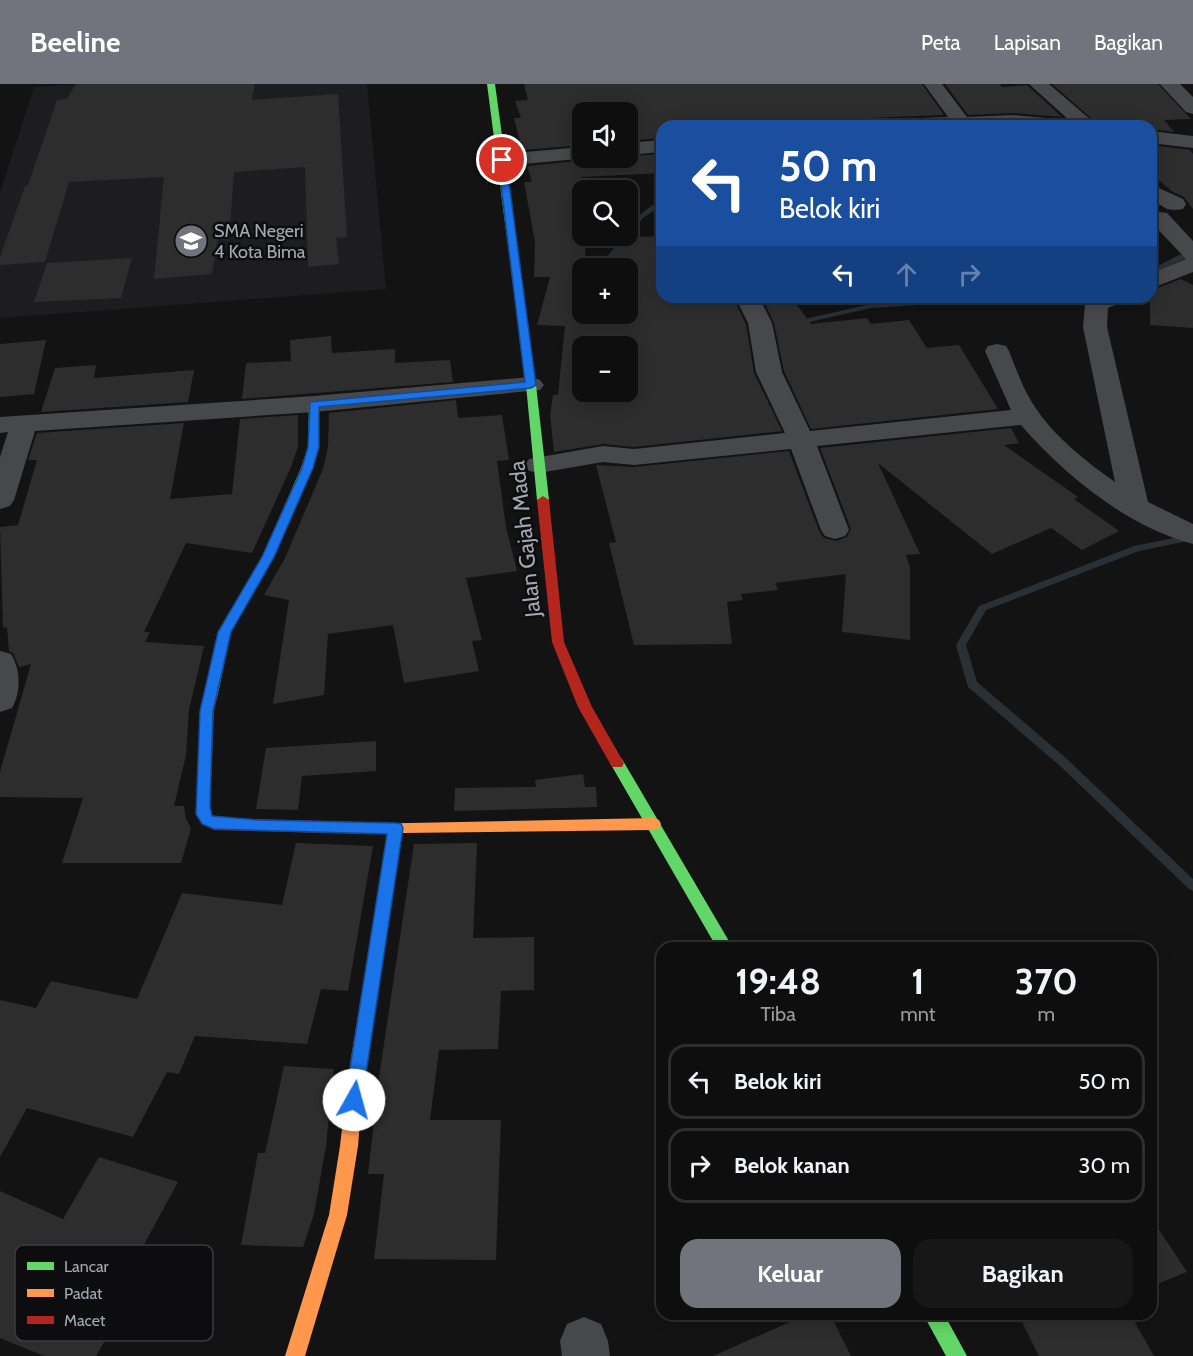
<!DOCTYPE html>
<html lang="id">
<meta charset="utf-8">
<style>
:root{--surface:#0e0e0e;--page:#171717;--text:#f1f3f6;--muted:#9b9c9e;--line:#2e2e2e;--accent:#71747c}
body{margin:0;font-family:Cabin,sans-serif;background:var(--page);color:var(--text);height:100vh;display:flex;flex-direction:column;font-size:22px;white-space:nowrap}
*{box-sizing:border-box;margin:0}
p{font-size:20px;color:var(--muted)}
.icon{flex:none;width:33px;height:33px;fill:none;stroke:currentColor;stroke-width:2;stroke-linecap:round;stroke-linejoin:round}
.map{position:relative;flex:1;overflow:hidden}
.drawer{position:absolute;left:656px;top:858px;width:501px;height:378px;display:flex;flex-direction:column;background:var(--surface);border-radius:18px;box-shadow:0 3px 15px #0003,0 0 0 2px var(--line)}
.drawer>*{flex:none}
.hud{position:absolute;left:656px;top:36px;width:501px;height:183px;border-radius:18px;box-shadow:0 3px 15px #0003,0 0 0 2px var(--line);background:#1a4fa0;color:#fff;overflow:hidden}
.fabs{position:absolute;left:572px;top:18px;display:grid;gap:12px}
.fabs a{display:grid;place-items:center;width:66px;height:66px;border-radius:12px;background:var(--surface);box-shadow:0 3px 15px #0003,0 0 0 2px var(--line);font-size:30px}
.pin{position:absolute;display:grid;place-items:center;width:51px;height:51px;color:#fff;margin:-26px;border:3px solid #fff;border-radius:50%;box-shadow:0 2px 6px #0007}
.me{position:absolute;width:66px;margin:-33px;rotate:7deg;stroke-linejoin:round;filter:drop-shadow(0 0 4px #0008)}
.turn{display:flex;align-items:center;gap:21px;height:126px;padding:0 24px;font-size:27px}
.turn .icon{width:78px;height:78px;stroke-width:2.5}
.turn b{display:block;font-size:42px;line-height:51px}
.lanes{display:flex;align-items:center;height:57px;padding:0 24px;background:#0003;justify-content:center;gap:30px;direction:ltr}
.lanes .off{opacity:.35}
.eta{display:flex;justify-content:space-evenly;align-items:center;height:102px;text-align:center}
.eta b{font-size:36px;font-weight:700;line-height:42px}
.action{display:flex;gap:12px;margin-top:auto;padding:12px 24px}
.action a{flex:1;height:69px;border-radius:18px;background:var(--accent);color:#fff;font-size:24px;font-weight:700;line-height:69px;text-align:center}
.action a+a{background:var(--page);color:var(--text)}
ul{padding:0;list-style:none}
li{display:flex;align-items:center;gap:18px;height:75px;margin:0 12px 9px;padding:0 12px;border:3px solid var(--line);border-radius:18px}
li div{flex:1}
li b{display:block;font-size:22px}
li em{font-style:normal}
header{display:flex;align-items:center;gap:36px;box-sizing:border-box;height:84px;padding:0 30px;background:var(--accent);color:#fff}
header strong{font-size:28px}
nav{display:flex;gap:33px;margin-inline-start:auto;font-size:21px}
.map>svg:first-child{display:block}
.built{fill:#1d1d1f}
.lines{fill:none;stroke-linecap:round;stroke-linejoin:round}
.stream{fill:#293036;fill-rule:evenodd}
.building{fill:#2d2d2e;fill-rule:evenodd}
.street{fill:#47484b;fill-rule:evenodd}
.fast{fill:#63d668;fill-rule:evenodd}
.slow{fill:#ff974d;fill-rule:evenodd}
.jam{fill:#b3261e;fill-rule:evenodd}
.route{fill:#1a73e8;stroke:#114b97;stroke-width:1.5}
.labels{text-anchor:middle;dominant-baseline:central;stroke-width:5;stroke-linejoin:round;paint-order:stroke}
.far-poi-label{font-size:18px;fill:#a4a9b4;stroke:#0d0d0f;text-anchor:start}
.street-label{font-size:22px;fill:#a4a9b4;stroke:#0d0d0f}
.key{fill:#0d0d0f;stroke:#3a3c41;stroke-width:1.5}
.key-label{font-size:16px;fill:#a4a9b4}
</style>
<header>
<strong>Beeline</strong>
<nav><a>Peta</a><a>Lapisan</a><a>Bagikan</a></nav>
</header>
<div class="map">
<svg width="1193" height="1272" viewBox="0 0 1193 1272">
<rect width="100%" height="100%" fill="#131313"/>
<!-- built -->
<polygon class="built" points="83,0 367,0 386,205 0,234 0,109 34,3"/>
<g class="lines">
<!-- stream -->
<g class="stream">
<path d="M662,116V121L643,134L615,172L621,175V179C616,180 610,177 607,173L624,152H627C628,136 649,123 662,116Z"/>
<polygon points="1193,170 1193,174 1184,175 1150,191 1150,186 1179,171"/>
<polygon points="976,213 1014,213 1010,215 871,224 796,241 792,239 796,237 871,220"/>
<polygon points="1193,450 1193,456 1139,467 986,526 966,561 977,598 1067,675 1193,795 1193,807 1189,805 1059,681 968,603 956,561 979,522 1134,462"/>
</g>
</g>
<!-- building -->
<g class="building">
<polygon points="76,0 255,0 252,16 338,10 347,153 336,154 339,180 308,183 305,83 234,88 229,157 218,155 212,190 154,195 164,93 69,98 45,178 0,181 0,173 25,102 28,101 57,16 67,15"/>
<polygon points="524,0 922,0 944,31 865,34 856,37 763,42 662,42 662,54 627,57 627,28 582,28 582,61 522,66 514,34 521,34 515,17 528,16"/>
<polygon points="945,0 1000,0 1002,3 1027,1 1062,33 1013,29 968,31"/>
<polygon points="1052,0 1158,0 1191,35 1164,36 1174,48 1150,45 1150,42 1100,42"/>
<polygon points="1150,61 1190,66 1193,70 1193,125 1184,113 1173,108 1150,89"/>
<path d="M662,70V89L582,93V160H585L586,184H582V230H627V184H594L636,153L662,152V213H723L724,217L734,216L746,240L754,289L782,347L634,363L603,360L554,368L550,331L553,311H558L565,242L537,241L550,193H534L535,158L524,98H532L527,82L588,76L590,74ZM582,262H627V308H582Z"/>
<polygon points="132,174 121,214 34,218 47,179"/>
<polygon points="1181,195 1193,201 1193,244 1150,241 1150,207"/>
<polygon points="762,213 791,213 811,240 867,234 871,240 909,236 927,264 959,261 998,325 811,345 784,287 774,239"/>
<polygon points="331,252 332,269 395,265 395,279 450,276 453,298 242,315 246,279 291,277 290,256"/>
<polygon points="46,256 34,310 0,313 0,260"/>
<polygon points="96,281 94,294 194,286 188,318 41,328 55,284"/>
<polygon points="456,316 458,334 502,331 509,376 497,377 506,443 517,487 466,494 482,556 472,557 479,587 404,599 393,541 328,550 324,611 273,620 289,516 264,511 285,474 323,385 328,363 329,329"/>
<polygon points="298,331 298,363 291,383 252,469 186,459 144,548 150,548 145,558 204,562 189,626 186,671 174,722 184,722 186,735 191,744 181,779 62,779 83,714 0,713 0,688 31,580 19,583 13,569 9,567 7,543 3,544 0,443 18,441 37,376 28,376 37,349 184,339 170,415 232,410 240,335"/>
<polygon points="1011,344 1019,359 1004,361 1078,413 1074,415 1119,447 1082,466 1051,444 992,470 878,379 920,470 906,471 910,483 910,556 842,548 846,490 775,499 778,506 741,510 743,516 727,518 732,560 634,561 609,459 616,458 596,381 634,383 789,367 819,447 824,454 836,457 847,453 851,445 820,364"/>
<polygon points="376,657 376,687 302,692 298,726 256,725 266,664"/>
<polygon points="583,690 585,703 596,703 597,723 454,727 455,704 536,703 535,696"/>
<polygon points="296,759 373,762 348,907 321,905 307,960 195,952 179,990 167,988 133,1053 27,1024 0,1073 0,916 36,924 51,897 137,915 182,809 282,821"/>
<polygon points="477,759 473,854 534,853 534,906 501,907 498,965 439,966 430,1036 501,1036 496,1176 374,1175 384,1090 368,1090 379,993 414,760"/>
<polygon points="284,982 334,985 326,1062 314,1130 303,1163 241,1161 258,1069 265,1069"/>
<polygon points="99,1073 178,1098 141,1166 154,1171 96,1272 44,1272 0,1254 0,1107 63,1135"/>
<polygon points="1150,1132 1187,1188 1150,1203"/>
<polygon points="808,1230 830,1230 851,1272 713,1272"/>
<polygon points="1018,1230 1130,1230 1154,1272 1039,1272"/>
</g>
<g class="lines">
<!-- street -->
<g class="street">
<polygon points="924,0 942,0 967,33 1013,31 1069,36 1029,0 1049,0 1098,42 855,42 858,38 865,36 948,33"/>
<polygon points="1160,0 1180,0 1193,13 1193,30 1186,28"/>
<polygon points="1150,47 1193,52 1193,64 1150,59"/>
<polygon points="662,56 662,68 627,71 627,59"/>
<polygon points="582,63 582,74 588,74 502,82 495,80 492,76 495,72 502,70"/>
<polygon points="1150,100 1183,115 1186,120 1183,125 1175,126 1167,125 1150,115"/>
<polygon points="1159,128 1167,129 1193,157 1193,188 1150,205 1150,190 1186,175 1150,137 1151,129"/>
<path d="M735,213H759L772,239L782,288L810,347L1011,326L985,267L988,262L997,260L1006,262L1009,267C1017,287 1024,308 1037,326C1056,354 1088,379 1115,398L1083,243L1085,220L1089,215L1126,213L1122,218L1108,224L1107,243L1148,418L1193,440V460C1128,443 1064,391 1021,341L817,362L849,446L845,452L835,455L825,452L821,446L791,365L634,381L603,378L539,389L529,387L525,381L529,375L603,362L634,365L785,349L756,288L748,239Z"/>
<polygon points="531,293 540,296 544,301 540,306 314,328 35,347 14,416 10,422 0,425 0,373 8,348 0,349 0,333 314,312"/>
<path d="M0,567L11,570C21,587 21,608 12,624L0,628Z"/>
<polygon points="584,1233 601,1240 608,1257 610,1272 562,1272 560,1257 567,1240"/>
</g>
<!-- fast -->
<g class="fast">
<polygon points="487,0 495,0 536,301 549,416 543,420 537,416 526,301"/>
<polygon points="314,317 319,320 318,363 313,384 274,473 231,548 217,614 215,617 205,617 203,614 219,548 262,473 301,384 308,363 309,320"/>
<polygon points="617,674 622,675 733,864 717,864 610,679 612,675"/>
<polygon points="923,1230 944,1230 967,1272 946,1272"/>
</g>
<!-- slow -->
<polygon class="slow" points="654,734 659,736 661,740 659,744 654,746 402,749 364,993 358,1062 347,1131 305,1272 285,1272 329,1131 340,1062 348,993 388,749 360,748 358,744 360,740"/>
<!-- jam -->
<g class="jam">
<polygon points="543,412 549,416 564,558 592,623 624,679 622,683 612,683 578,623 552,558 537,416"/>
<path d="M210,609L217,614L214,627L210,722L211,730L217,734L365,738L370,740L372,744L370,748L365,750L214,746C203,742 197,734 196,722L200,627L203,614Z"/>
</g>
</g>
<!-- route -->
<polygon class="route" points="502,73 506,76 536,301 531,304 319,323 319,363 313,384 274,473 231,548 213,627 210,722 212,732 258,736 396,739 401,740 403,744 362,1016 360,1022 354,1024 347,1022 345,1016 387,750 214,745 202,740 196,730 200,627 218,548 262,473 302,384 308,363 310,318 525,298 498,76"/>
<!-- icons -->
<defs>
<symbol id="school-disc" viewBox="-11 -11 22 22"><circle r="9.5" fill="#71747c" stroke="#0d0d0f"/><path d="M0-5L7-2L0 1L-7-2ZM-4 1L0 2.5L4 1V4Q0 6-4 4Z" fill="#fff"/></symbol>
</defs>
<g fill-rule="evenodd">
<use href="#school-disc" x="172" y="138" width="38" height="38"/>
</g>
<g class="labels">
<!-- far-poi labels -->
<g class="far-poi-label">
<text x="214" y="147">SMA Negeri<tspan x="214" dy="21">4 Kota Bima</tspan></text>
</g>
<!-- street labels -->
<g class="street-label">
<text transform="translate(525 455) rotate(-96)">Jalan Gajah Mada</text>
</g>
</g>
<!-- legend -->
<rect x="15" y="1161" width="198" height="96" rx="9" class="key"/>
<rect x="27" y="1178" width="27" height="8" fill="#63d668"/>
<rect x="27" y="1205" width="27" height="8" fill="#ff974d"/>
<rect x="27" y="1232" width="27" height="8" fill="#b3261e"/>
<g class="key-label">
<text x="64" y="1188">Lancar</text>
<text x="64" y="1215">Padat</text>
<text x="64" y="1242">Macet</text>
</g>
</svg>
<div class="fabs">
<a><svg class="icon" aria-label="sound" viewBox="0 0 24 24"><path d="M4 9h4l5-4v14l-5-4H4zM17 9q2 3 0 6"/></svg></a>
<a><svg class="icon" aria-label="search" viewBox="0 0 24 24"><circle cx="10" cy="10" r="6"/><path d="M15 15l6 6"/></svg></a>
<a>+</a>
<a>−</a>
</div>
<div class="pin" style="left:502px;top:76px;background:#d93025"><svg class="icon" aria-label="arrive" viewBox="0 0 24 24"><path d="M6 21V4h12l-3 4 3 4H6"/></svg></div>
<svg class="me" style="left:354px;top:1016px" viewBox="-20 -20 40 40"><circle r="19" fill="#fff"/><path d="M0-13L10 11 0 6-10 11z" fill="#1a73e8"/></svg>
<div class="hud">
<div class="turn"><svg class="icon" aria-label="left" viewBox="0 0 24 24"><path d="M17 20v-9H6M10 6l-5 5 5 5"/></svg><div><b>50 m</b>Belok kiri</div></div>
<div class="lanes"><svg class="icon" aria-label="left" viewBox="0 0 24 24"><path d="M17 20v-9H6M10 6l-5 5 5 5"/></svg><svg class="icon off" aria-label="ahead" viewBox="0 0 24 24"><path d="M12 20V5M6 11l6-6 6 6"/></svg><svg class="icon off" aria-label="right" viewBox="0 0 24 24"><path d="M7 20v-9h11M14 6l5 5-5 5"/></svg></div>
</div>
<section class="drawer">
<div class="eta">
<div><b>19:48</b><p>Tiba</p></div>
<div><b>1</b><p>mnt</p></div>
<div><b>370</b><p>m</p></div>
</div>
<ul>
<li><svg class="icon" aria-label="left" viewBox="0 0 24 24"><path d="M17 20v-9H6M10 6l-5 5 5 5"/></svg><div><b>Belok kiri</b></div><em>50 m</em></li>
<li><svg class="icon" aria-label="right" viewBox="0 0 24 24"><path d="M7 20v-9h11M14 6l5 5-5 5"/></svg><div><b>Belok kanan</b></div><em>30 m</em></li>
</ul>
<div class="action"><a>Keluar</a><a>Bagikan</a></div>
</section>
</div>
